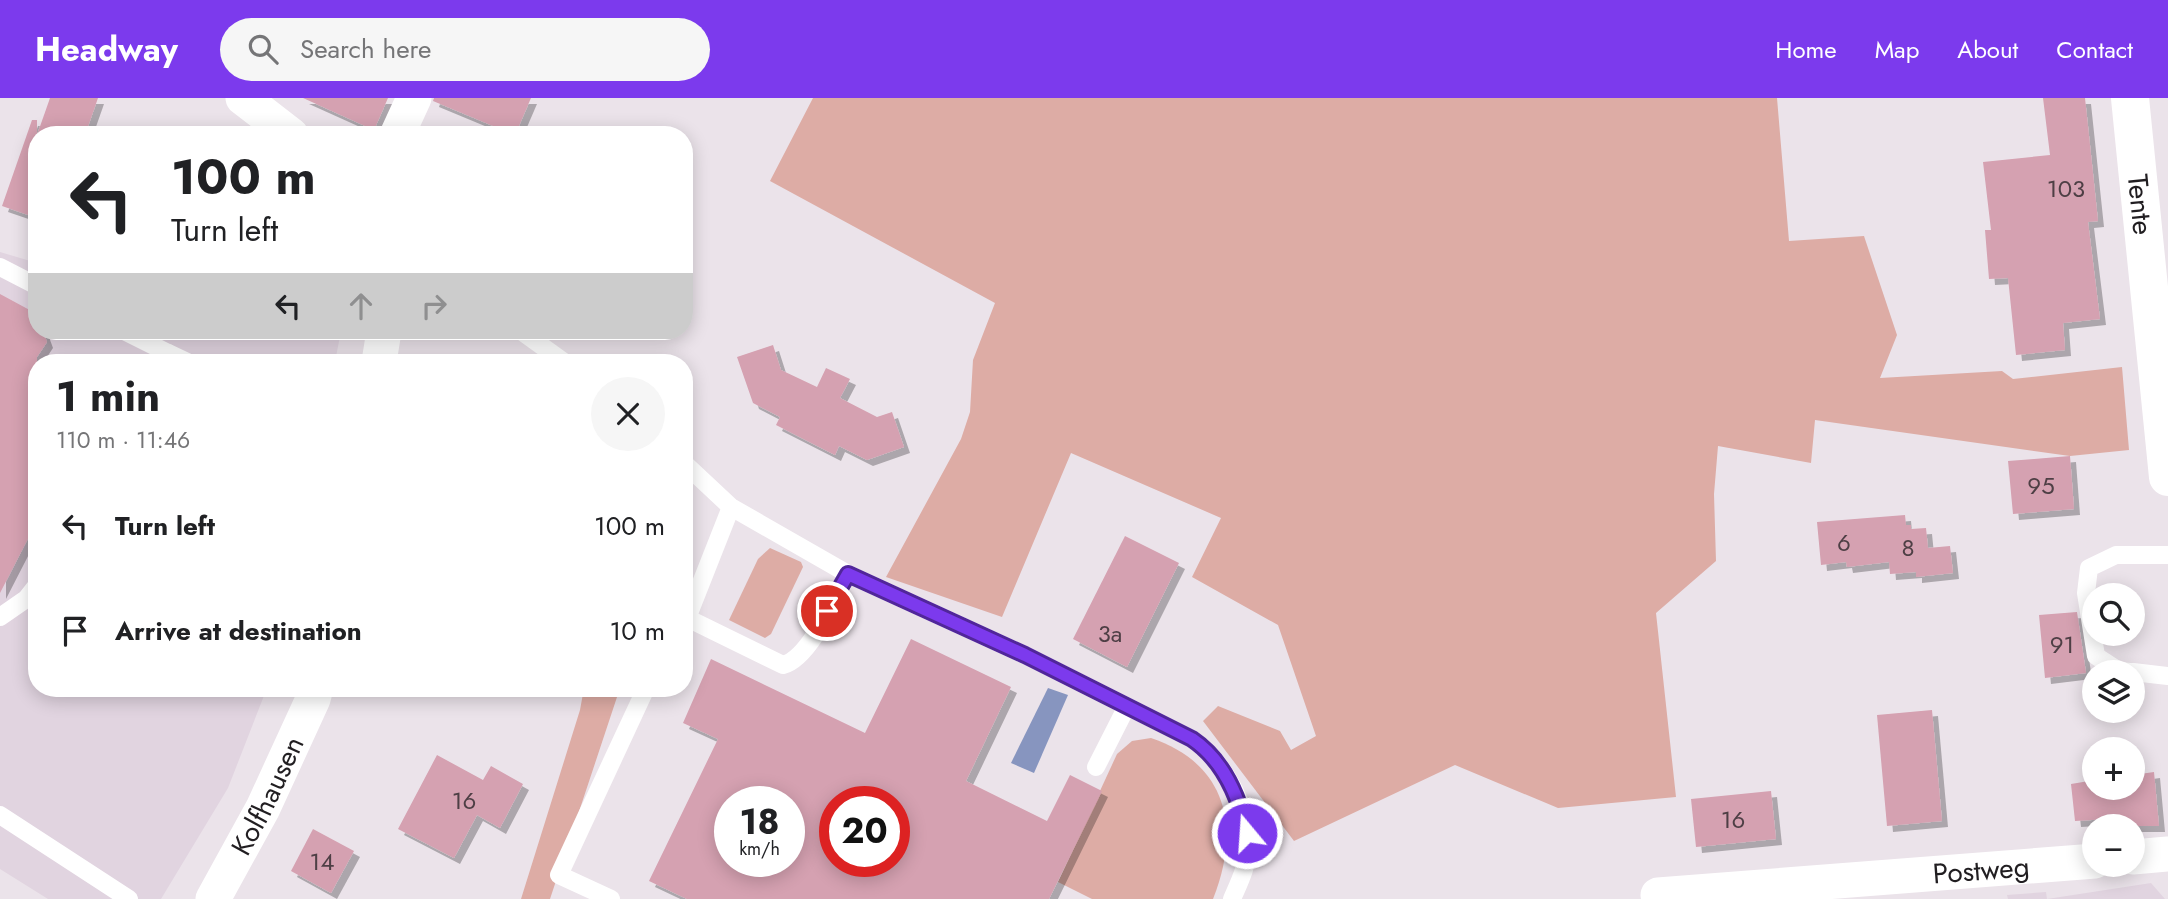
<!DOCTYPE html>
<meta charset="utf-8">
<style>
:root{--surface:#fff;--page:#f6f6f6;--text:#202124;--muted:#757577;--accent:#7c3aed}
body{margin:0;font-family:Jost,sans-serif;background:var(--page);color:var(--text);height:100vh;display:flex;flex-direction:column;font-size:26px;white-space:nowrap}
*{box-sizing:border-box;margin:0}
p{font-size:23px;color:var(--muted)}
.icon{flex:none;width:38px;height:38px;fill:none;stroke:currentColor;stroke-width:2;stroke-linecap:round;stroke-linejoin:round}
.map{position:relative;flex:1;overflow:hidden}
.panel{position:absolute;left:28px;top:256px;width:665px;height:343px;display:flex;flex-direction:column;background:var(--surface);border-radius:28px;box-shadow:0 4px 18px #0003}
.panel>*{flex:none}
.guide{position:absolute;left:28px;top:28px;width:665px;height:214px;border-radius:28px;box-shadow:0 4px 18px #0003;background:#fff;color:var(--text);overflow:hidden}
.controls{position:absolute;left:2082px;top:485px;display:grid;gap:14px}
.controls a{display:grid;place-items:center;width:63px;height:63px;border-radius:50%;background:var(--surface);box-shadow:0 4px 18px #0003;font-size:35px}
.speed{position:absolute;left:714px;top:688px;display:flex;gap:14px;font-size:35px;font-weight:700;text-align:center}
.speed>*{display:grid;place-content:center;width:91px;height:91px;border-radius:50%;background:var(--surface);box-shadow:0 4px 18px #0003;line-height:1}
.speed small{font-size:18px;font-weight:400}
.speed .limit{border:10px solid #d22;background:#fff;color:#111}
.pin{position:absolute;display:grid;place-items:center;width:60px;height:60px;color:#fff;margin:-30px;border:4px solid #fff;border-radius:50%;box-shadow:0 2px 7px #0007}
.me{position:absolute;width:77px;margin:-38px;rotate:342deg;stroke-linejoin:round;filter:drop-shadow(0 0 5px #0008)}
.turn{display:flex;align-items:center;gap:24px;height:147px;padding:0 28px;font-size:32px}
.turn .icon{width:91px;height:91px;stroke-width:2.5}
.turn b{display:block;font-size:49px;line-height:60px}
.lanes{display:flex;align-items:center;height:66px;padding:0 28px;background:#0003;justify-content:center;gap:35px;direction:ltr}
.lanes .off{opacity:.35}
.round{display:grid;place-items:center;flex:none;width:74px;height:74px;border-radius:37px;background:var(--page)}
.overview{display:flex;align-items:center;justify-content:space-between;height:119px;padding:0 28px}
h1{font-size:42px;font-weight:700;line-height:52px}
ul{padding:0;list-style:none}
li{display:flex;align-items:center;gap:21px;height:105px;padding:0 28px}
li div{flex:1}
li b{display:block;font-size:26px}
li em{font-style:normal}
header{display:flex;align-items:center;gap:42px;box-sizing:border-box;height:98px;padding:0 35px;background:var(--accent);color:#fff}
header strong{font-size:33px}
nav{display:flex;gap:38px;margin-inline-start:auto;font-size:24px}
.search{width:490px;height:63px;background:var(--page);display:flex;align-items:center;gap:18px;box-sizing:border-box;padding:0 24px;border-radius:38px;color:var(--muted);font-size:26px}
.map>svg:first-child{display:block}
.built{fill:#e1d4e0}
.green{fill:#ddaca5}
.water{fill:#8795bf}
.building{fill:#d5a1b1;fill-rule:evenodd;filter:url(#shadow)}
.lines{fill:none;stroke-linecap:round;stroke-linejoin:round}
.service{stroke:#fff;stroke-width:18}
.minor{stroke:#fff;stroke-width:35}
.primary{stroke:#fff;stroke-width:38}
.route-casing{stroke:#51269a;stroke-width:18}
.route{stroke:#7c3aed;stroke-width:12}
.labels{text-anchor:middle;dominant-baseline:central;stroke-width:7;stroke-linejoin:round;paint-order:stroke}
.number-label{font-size:24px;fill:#4e3f45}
.street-label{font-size:28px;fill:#211e21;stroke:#fff}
</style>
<header>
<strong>Headway</strong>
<div class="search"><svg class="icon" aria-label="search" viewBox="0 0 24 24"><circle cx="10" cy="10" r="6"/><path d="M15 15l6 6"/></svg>Search here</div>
<nav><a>Home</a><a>Map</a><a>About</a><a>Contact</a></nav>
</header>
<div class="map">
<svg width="2168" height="801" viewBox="0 0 2168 801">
<defs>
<filter id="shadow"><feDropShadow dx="6" dy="6" stdDeviation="0" flood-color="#0004"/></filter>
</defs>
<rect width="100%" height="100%" fill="#ebe3ea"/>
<!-- built -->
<g class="built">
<polygon points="0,154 37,165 37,233 341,233 335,264 37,264 37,590 267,590 228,690 161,801 48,801 0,771"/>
<polygon points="2151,785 2165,801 2008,801 2007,797 2046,794 2047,801"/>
</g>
<!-- green -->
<g class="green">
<polygon points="813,0 1777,0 1789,143 1864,138 1897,237 1880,280 2002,273 2013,281 2122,269 2129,352 2070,358 1815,322 1811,365 1718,348 1714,396 1716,463 1656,515 1676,699 1558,710 1455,667 1294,743 1203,623 1218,608 1280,633 1291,652 1316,638 1278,527 1192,479 1221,420 1071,355 1002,519 886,479 961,341 970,314 973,262 995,205 770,83"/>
<polygon points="770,450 801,464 803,469 771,536 765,540 729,522 758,461"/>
<polygon points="584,590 620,590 550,801 521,801 580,612"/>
<path d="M1151,640C1228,666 1241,731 1213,801H1092L1058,784L1117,656L1132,643Z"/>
</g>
<!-- water -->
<polygon class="water" points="1048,590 1068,597 1034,675 1011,665"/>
<!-- building -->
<g class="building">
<polygon points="50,0 98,0 85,37 37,37"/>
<polygon points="303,0 388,0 374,32"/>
<polygon points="434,0 531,0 515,37 433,3"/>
<polygon points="2043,0 2085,0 2098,123 2088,124 2100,221 2063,225 2065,252 2016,257 2008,180 1989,181 1985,132 1991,132 1983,64 2050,57"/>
<polygon points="32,22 37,22 37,120 2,108"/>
<polygon points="0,196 37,216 37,233 43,233 47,244 37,259 37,423 0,495"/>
<polygon points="773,247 781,272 817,289 826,270 850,281 840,300 877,319 892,314 904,349 867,362 839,348 835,357 776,327 780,319 753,305 737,259"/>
<polygon points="2070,358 2074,411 2013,416 2008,363"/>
<polygon points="1905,417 1906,427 1911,427 1911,431 1926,430 1928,450 1950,448 1953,475 1916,479 1916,474 1890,476 1889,464 1847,469 1846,464 1821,467 1817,424"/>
<polygon points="1125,438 1179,465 1127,569 1073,541"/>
<polygon points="2077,514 2086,575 2045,580 2039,517"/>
<path d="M911,541L1011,589L966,683L1047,723L1070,677L1102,693L1049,801H687L649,783L718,641L683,625L711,561L865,635ZM730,704H789V763H730ZM835,704H894V763H835Z"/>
<polygon points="1932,612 1942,723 1887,728 1877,617"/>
<polygon points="437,657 483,682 491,668 523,686 500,730 477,717 454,760 398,731"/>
<polygon points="2154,674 2159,728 2109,728 2108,721 2075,723 2071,686 2095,682 2095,690 2133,690 2133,677"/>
<polygon points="1771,693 1776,741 1696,749 1691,701"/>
<polygon points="313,731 354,753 331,795 291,773"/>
</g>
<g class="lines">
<!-- service -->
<g class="service">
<polyline points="0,169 37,188"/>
<polyline points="124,233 168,255 163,264"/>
<polyline points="521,233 564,264"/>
<polyline points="168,255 187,264"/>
<polyline points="684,365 731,409 848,476"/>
<polyline points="0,519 26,501 37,487"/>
<path d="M689,521L783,567C810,560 835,500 848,476L1025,557L1192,641C1224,663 1249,710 1248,749C1248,767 1239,785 1232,801"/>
<polyline points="684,528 731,409"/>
<polyline points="2130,574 2119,573 2096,558 2086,495 2089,470 2116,457 2168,457"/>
<polyline points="2133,574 2168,578"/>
<polyline points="1096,669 1126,610"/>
<polyline points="0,717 129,801"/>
<polyline points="611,801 559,777 646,590"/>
</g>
<!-- minor -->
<g class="minor">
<polyline points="243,0 291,37"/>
<polyline points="397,37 414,0"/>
<polyline points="379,264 384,233"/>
<polyline points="2133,759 2168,756"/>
<path id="s1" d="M1658,797L2095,763"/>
<path id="s2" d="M213,801L263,710L313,601L316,590"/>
</g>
<!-- primary -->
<path class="primary" id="s3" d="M2130,0L2168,379"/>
</g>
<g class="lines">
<defs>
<path id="route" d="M827,513L848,476L1025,557L1192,641C1223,662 1239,699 1247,735"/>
</defs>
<!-- route casing -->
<use href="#route" class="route-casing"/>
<!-- route -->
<use href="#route" class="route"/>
</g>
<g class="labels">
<!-- number labels -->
<g class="number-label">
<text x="2066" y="90">103</text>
<text x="2041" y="387">95</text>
<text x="1844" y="444">6</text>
<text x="1908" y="449">8</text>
<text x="1110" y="535">3a</text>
<text x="2062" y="546">91</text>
<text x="464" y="702">16</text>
<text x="1733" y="721">16</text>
<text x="322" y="763">14</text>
</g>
<!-- street labels -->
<g class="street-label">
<text stroke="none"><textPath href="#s3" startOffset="107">Tente</textPath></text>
<text stroke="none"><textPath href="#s2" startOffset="117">Kolfhausen</textPath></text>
<text stroke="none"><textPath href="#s1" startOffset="324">Postweg</textPath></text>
</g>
</g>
</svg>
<div class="controls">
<a><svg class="icon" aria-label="search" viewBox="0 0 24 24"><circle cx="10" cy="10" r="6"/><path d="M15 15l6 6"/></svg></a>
<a><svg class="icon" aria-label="layers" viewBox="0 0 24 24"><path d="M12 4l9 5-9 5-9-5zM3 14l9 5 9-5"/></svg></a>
<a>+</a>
<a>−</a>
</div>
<div class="speed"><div>18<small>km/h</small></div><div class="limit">20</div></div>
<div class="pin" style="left:827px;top:513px;background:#d93025"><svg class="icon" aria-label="arrive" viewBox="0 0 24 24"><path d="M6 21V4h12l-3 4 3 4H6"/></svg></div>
<svg class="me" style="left:1247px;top:735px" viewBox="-20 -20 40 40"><circle r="17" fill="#7c3aed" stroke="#fff" stroke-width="3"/><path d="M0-11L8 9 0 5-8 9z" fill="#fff"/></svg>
<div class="guide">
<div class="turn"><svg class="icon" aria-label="left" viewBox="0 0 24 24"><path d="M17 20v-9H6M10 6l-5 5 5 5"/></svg><div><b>100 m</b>Turn left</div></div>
<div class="lanes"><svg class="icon" aria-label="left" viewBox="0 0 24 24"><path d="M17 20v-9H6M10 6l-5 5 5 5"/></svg><svg class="icon off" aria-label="ahead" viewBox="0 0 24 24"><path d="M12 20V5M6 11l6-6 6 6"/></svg><svg class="icon off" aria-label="right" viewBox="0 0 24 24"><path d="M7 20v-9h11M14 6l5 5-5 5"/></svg></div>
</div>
<section class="panel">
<div class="overview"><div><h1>1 min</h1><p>110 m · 11:46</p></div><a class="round"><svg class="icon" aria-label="close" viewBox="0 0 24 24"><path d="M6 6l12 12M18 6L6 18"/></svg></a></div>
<ul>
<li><svg class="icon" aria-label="left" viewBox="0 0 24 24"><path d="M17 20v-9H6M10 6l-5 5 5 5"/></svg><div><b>Turn left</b></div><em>100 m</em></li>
<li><svg class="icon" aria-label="arrive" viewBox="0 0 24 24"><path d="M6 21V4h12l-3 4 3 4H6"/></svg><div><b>Arrive at destination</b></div><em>10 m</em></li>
</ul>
</section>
</div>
